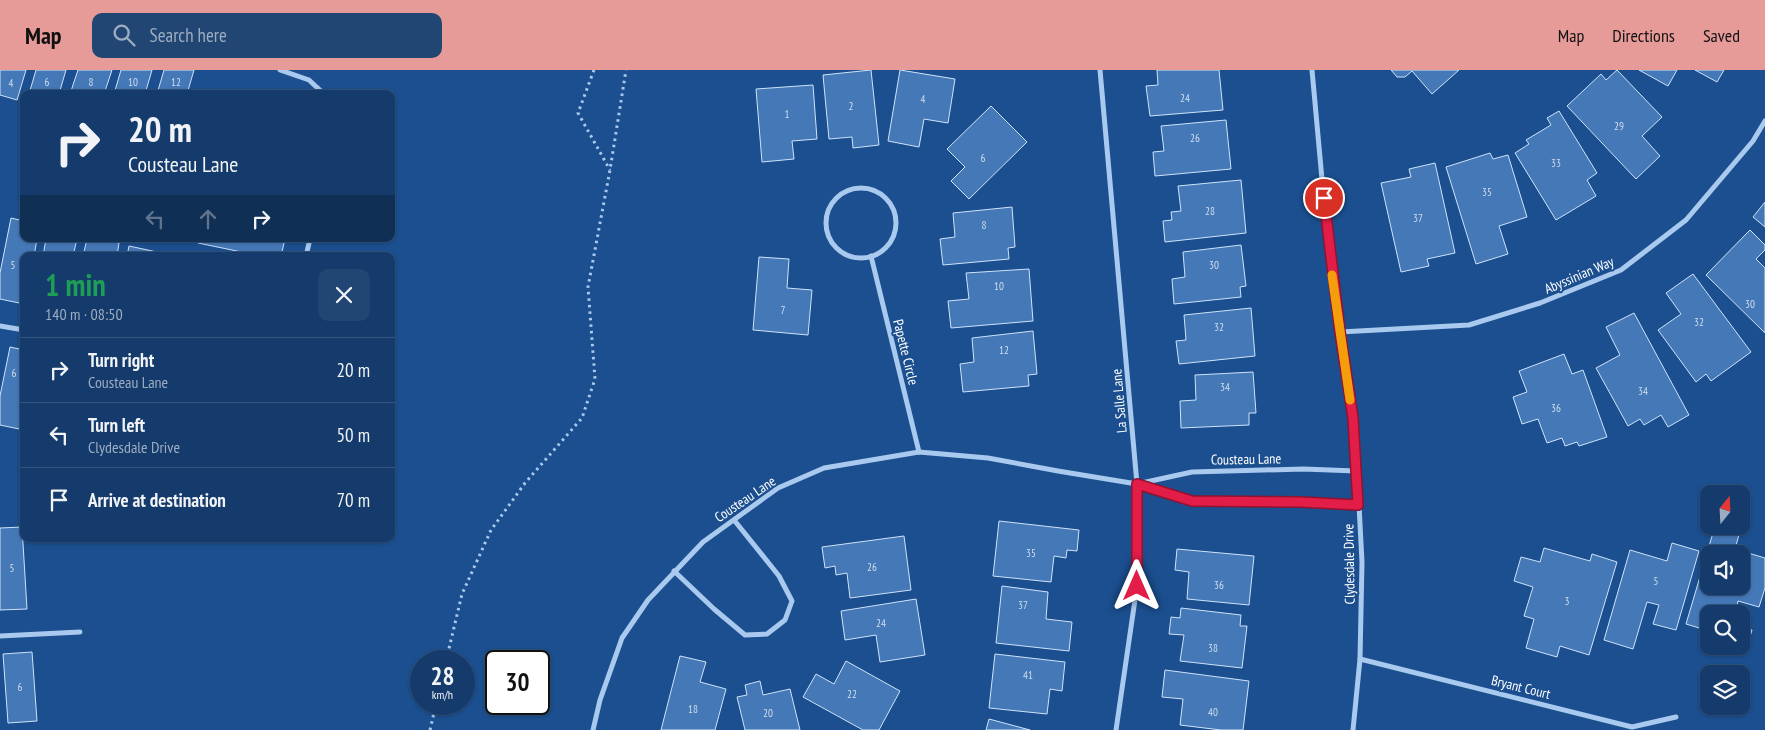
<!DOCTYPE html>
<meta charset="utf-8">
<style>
:root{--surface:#143b6b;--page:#214673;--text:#f1f3f6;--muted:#9dadc1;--line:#33557e;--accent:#e69b98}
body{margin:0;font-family:"PT Sans Narrow",sans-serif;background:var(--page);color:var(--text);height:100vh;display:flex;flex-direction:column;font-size:19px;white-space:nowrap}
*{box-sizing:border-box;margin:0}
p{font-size:16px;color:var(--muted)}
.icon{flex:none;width:28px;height:28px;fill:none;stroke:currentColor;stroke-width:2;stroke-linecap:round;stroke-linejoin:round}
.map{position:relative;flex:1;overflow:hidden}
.drawer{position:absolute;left:20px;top:182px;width:375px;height:290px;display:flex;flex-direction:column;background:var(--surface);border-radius:10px;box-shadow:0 1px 4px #0004,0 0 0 1px var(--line)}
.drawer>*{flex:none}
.banner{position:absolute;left:20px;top:20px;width:375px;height:152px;border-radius:10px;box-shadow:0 1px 4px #0004,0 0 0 1px var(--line);background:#143b6b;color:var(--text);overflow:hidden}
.needle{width:32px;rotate:18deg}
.controls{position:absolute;left:1700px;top:415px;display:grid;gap:10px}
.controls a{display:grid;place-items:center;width:50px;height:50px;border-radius:10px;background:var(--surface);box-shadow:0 1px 4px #0004,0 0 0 1px var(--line);font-size:25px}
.speed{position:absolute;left:410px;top:580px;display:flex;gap:10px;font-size:25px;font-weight:700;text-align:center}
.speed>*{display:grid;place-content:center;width:65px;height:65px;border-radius:50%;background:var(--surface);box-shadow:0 1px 4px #0004,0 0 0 1px var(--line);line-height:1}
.speed small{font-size:12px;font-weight:400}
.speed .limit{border:2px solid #111;border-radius:8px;background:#fff;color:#111}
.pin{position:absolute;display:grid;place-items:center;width:42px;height:42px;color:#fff;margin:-21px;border:2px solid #fff;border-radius:50%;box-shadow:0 1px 5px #0007}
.me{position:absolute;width:55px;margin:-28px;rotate:0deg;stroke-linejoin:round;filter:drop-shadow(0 0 4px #0008)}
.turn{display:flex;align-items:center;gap:18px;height:105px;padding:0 25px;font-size:22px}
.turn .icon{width:65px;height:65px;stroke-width:2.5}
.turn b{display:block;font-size:35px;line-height:42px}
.lanes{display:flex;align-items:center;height:48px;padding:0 25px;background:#0003;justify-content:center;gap:25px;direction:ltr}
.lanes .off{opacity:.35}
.round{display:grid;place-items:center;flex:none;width:52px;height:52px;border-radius:10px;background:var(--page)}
.summary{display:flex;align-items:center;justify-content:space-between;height:85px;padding:0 25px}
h1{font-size:30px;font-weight:700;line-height:38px;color:#1e9e55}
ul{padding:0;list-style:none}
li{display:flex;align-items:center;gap:15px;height:65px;padding:0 25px;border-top:1px solid var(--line)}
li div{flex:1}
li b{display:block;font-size:19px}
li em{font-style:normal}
header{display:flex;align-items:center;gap:30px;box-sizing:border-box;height:70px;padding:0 25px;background:var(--accent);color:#111}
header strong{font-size:24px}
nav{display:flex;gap:28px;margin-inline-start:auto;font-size:18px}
.search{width:350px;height:45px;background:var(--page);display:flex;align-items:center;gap:12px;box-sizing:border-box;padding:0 18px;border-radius:10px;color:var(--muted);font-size:19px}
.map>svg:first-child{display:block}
.building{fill:#4478b7;stroke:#cfe3fa;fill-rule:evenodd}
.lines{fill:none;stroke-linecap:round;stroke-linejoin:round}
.path{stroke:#a9c9ee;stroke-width:3;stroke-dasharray:2.5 4;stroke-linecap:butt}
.minor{stroke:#a9c9ee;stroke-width:5}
.route-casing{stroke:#92132f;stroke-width:12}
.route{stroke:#e11d48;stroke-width:9}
.slow{stroke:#f59e0b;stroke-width:9}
.labels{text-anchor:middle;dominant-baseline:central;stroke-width:4;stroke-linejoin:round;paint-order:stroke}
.number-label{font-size:11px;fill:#d0dded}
.street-label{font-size:14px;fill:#fff;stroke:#1b4f8f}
</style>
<header>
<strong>Map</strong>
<div class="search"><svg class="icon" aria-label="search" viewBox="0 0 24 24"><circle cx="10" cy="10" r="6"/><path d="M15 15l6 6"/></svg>Search here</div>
<nav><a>Map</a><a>Directions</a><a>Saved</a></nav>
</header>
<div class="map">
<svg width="1765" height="660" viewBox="0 0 1765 660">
<rect width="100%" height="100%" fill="#1b4f8f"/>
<!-- building -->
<g class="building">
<polygon points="0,0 26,0 17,30 0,25"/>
<polygon points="36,0 66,0 59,24 29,24"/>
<polygon points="78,0 112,0 104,24 70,24"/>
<polygon points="121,0 152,0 145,24 114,24"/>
<polygon points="164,0 194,0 187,24 157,24"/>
<polygon points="871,0 879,75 853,78 852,67 829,69 823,5"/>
<polygon points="900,0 955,9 948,53 924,49 919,77 888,71"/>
<polygon points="1157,0 1219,0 1223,40 1150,46 1146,16 1158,15"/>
<polygon points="1391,0 1459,0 1432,24 1412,1 1405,7 1397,7"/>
<polygon points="1617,0 1662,47 1642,66 1660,86 1636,109 1567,36 1601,4 1606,10"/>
<polygon points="1639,0 1677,0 1668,16"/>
<polygon points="1695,0 1724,0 1717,12"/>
<polygon points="813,15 817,69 792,71 794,89 762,92 756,19"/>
<polygon points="991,36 1027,72 969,129 951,111 965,97 947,79"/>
<polygon points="1559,41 1597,103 1587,110 1596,126 1556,150 1515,83 1529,74 1526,70 1551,55 1547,48"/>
<polygon points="1226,50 1231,99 1155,106 1153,82 1164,81 1161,56"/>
<polygon points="1490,83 1493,89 1508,85 1527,147 1499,156 1508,184 1476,194 1446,97"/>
<polygon points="1435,93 1455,183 1427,189 1429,196 1401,202 1381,113 1411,107 1409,99"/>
<polygon points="1241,110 1246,163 1165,172 1163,151 1172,150 1171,142 1181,141 1178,116"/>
<polygon points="1765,132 1765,157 1753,147"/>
<polygon points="1012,137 1015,177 1008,178 1009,189 943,195 940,169 955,167 953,143"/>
<polygon points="11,148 24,151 24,169 37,169 34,186 24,186 24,234 0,229 0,203"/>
<polygon points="1750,160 1765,175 1765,180 1756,189 1765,198 1765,263 1706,205"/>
<polygon points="46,169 77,169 73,186 43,186"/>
<polygon points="87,169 96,169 119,173 117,186 83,186"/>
<polygon points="199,169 285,169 281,186 261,186 198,173"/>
<polygon points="1241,175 1246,216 1240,217 1241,227 1174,234 1172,209 1185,207 1183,182"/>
<polygon points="129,176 157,182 157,186 127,186"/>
<polygon points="759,187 789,189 787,218 812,220 808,265 753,260"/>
<polygon points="1029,199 1033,251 951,258 948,231 969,229 966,203"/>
<polygon points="1693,204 1751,282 1711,311 1706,304 1696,312 1658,260 1681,244 1666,223"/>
<polygon points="1251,238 1255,286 1179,294 1176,271 1186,270 1184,245"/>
<polygon points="1634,243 1689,345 1668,357 1661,345 1644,355 1640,349 1628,356 1596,298 1620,285 1606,257"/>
<polygon points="1033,261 1037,304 1028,305 1029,316 963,322 960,294 974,292 972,268"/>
<polygon points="10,277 24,280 24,360 0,355 0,326"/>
<polygon points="1564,284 1572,304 1583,300 1607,367 1579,376 1577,372 1565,376 1562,368 1547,373 1538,349 1522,354 1513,327 1527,322 1519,301"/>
<polygon points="1253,302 1256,343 1249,343 1249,355 1181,358 1180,331 1196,330 1195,305"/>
<path d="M1741,446L1744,447L1735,479L1765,488V518L1759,537L1738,531L1735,544H1709V561L1686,554L1715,456H1741ZM1709,484H1741V516H1709Z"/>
<polygon points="999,451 1079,460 1077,481 1067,480 1066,488 1054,486 1051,512 993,506"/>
<polygon points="22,457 27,539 0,540 0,458"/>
<polygon points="904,466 911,520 850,528 847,503 836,505 835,496 825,498 822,477"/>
<polygon points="1672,473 1699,481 1676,560 1653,554 1659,535 1647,532 1633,579 1604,570 1630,480 1667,491"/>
<polygon points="1544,478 1590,491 1592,484 1617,492 1589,585 1560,576 1557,587 1526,578 1534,549 1524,546 1533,517 1514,511 1521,487 1540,492"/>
<polygon points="1177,479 1254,486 1249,535 1187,529 1189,502 1175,500"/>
<polygon points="1002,516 1048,522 1046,549 1072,552 1069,581 996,573"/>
<polygon points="916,529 925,585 880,592 876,565 845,570 841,541"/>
<polygon points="1181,538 1241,545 1240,556 1247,556 1242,598 1180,591 1184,565 1169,564 1171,547 1180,548"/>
<polygon points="1741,551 1743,551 1741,557 1752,560 1748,573 1741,571"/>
<polygon points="32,582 37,651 8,653 3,584"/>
<polygon points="995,584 1065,592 1062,621 1050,619 1047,644 989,638"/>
<polygon points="680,586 706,592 700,612 726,619 715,660 661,660"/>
<polygon points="846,591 900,621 879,660 863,660 803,627 816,604 834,614"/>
<polygon points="1165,600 1249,611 1243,660 1221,660 1180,655 1183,629 1162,627"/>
<polygon points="760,611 763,625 790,619 800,660 745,660 737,627 747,625 745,615"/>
<polygon points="989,649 1030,660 986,660"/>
</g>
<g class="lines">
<!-- path -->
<g class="path">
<polyline points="594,0 578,43 610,100"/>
<polyline points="446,591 462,524 491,460 525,413 582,348 595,309 588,217 610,100 626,0"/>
<polyline points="430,660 436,634"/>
</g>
<!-- minor -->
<g class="minor">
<polyline points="280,0 309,10 324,24"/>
<polyline points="1100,0 1137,414 1137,516 1116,660"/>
<polyline points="1312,0 1327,164 1340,262 1353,348 1359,435 1362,492 1360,589 1353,660"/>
<circle cx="861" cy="153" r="35"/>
<polyline points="306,186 310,169"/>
<polyline points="871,186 919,382"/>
<polyline points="0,256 24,260"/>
<polyline points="1340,262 1469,255 1540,233 1621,200 1686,150 1753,71 1765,51"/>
<polyline points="1356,401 1303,399 1192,402 1137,414 1192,431 1301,432 1359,435"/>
<polyline points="674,501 714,539 745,565 767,564 785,550 792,531 779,506 734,450"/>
<polyline points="0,566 80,562"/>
<polyline points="1360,589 1632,657 1676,647"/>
<polyline points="593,660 600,630 622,568 648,530 703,472 778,418 824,398 919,382 988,388 1058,401 1137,414"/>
</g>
</g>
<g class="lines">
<defs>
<polyline id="route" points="1137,516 1137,414 1192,431 1301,432 1358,435 1353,348 1340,262 1324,128"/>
</defs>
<!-- route casing -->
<use href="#route" class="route-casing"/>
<!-- route -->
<use href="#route" class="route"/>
<!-- slow -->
<polyline class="slow" points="1332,205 1350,330"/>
</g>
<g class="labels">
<!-- number labels -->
<g class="number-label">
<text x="47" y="12">6</text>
<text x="91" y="12">8</text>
<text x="133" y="12">10</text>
<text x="176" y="12">12</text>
<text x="11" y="13">4</text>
<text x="1185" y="28">24</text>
<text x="923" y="29">4</text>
<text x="851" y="36">2</text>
<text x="787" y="44">1</text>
<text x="1619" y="56">29</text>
<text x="1195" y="68">26</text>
<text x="983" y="88">6</text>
<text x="1556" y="93">33</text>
<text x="1487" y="122">35</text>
<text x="1210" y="141">28</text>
<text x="1418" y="148">37</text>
<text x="984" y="155">8</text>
<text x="13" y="195">5</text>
<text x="1214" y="195">30</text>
<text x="999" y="216">10</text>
<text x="1750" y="234">30</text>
<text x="783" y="240">7</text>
<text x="1699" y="252">32</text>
<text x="1219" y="257">32</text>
<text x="1004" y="280">12</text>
<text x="14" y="303">6</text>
<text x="1225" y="317">34</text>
<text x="1643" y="321">34</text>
<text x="1556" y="338">36</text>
<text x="1031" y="483">35</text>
<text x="872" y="497">26</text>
<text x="12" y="498">5</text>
<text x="1656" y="511">5</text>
<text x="1219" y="515">36</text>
<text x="1567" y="531">3</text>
<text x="1023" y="535">37</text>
<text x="881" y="553">24</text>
<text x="1213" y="578">38</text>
<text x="1028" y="605">41</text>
<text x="20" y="617">6</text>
<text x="852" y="624">22</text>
<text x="693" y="639">18</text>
<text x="1213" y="642">40</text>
<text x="768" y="643">20</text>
</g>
<!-- street labels -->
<g class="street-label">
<text transform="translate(1579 205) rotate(-23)">Abyssinian Way</text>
<text transform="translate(906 282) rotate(76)">Papette Circle</text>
<text transform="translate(1119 331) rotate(-95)">La Salle Lane</text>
<text transform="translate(1246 389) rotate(-1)">Cousteau Lane</text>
<text transform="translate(745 429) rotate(-34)">Cousteau Lane</text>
<text transform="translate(1349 494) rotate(-91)">Clydesdale Drive</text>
<text transform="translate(1521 617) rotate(14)">Bryant Court</text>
</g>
</g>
</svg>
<div class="controls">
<a><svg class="needle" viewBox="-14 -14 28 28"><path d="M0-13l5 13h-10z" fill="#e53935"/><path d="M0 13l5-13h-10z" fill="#9dadc1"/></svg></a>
<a><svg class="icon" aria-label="sound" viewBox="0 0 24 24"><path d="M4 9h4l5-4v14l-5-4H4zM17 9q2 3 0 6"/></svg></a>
<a><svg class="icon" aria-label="search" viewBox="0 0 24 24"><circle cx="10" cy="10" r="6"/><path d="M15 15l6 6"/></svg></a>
<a><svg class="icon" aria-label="layers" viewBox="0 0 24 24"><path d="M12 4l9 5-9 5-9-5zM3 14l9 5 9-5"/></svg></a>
</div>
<div class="speed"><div>28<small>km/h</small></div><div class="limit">30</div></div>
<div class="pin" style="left:1324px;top:128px;background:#d93025"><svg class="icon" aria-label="arrive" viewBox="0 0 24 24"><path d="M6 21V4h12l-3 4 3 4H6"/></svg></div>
<svg class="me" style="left:1137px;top:516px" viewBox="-20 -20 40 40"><path d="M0-17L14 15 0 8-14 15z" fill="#e11d48" stroke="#fff" stroke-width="4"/></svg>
<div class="banner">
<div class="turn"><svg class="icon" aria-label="right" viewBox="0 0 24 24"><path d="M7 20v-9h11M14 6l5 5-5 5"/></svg><div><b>20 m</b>Cousteau Lane</div></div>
<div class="lanes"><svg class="icon off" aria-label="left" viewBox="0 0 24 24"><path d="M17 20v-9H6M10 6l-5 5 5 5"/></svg><svg class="icon off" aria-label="ahead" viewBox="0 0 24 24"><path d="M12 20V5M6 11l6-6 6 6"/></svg><svg class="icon" aria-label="right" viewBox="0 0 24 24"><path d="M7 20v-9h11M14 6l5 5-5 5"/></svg></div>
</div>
<section class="drawer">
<div class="summary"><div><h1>1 min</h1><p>140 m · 08:50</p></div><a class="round"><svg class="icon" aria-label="close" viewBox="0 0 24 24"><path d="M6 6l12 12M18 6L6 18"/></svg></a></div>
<ul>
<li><svg class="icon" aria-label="right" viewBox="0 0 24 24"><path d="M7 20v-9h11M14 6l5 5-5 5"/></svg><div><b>Turn right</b><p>Cousteau Lane</p></div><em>20 m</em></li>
<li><svg class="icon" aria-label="left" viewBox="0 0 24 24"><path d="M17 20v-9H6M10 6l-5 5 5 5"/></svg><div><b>Turn left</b><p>Clydesdale Drive</p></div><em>50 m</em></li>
<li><svg class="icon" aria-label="arrive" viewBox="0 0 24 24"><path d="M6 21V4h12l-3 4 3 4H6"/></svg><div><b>Arrive at destination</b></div><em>70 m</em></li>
</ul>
</section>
</div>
